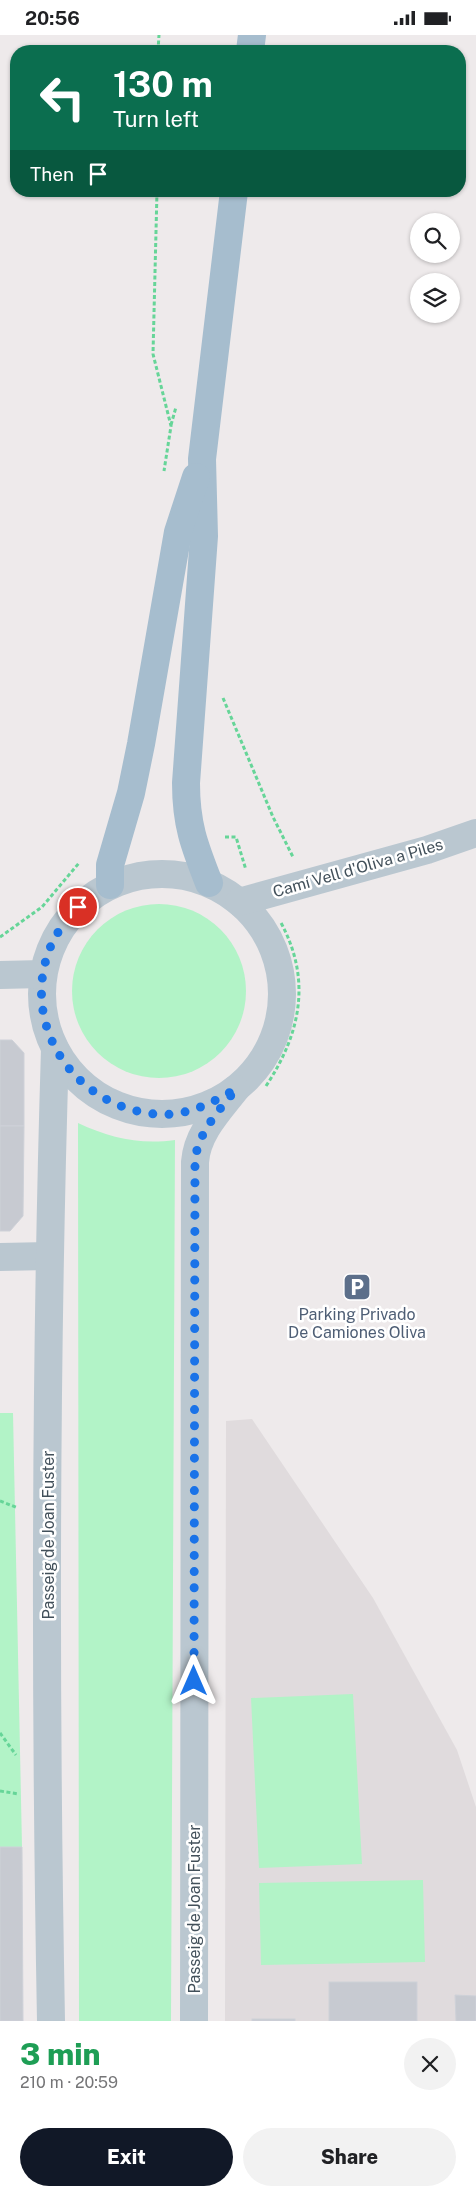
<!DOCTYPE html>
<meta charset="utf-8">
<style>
:root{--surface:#fff;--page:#f2f2f2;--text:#202124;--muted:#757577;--accent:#111827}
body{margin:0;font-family:"Public Sans",sans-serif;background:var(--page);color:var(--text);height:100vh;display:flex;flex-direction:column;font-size:19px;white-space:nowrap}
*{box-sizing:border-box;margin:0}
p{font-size:16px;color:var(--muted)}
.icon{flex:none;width:28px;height:28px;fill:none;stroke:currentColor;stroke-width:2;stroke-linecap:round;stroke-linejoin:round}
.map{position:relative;height:1986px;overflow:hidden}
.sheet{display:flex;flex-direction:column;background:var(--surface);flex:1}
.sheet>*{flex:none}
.hud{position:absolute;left:10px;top:10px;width:456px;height:152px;border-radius:20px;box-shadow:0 1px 4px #0004;background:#0b6e4f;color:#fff;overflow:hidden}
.fabs{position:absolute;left:410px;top:178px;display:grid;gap:10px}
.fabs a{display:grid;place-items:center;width:50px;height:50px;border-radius:50%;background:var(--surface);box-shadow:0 1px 4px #0004;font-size:25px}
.pin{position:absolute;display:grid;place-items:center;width:42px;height:42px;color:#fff;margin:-21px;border:2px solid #fff;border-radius:50%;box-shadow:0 1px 5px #0007}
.me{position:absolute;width:55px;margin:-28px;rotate:0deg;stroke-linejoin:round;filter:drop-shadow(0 0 4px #0008)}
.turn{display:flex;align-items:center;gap:18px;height:105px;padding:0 20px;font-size:22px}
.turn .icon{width:65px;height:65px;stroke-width:2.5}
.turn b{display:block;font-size:35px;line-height:42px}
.then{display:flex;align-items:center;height:48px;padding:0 20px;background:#0003;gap:10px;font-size:19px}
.round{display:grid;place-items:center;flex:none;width:52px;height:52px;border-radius:26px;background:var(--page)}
.overview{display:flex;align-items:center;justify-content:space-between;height:85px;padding:0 20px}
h1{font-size:30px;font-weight:800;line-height:38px;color:#1e9e55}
.primary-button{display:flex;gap:10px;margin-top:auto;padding:10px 20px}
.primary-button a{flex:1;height:58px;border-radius:30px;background:var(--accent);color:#fff;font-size:20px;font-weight:800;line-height:58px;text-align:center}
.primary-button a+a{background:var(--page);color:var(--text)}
.status{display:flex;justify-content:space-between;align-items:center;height:35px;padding:0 25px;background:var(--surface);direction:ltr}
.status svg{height:14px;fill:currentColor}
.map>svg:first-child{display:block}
.education{fill:#e0dbdd}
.green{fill:#b2f3c7}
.building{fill:#c7cad1;stroke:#ced1d8}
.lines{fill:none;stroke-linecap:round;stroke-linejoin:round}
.path{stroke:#66d598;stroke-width:3;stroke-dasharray:4 2.5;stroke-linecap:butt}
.minor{stroke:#bac7d0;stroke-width:28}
.major{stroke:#a6bdce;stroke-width:28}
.route{stroke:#1a73e8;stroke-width:9;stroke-dasharray:0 16.2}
.labels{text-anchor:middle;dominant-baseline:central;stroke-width:5;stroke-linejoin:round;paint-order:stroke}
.street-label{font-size:16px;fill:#42505a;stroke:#fff}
.service-label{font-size:16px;fill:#4e5e75;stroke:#fff}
</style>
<div class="status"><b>20:56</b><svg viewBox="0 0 49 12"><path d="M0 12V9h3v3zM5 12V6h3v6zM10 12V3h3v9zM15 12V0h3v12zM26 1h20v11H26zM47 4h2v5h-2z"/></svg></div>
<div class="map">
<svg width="476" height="1986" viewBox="0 0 476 1986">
<rect width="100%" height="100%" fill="#eeeaeb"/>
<!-- education -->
<polygon class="education" points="252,1384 373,1563 457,1715 476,1772 476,1986 225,1986 226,1386"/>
<!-- green -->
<g class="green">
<circle cx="159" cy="956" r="87"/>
<path d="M78,1088C110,1103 140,1110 175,1105L171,1986H79Z"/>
<polygon points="0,1378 13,1378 22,1812 0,1812"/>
<polygon points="353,1659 362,1829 259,1833 251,1663"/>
<polygon points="423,1845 425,1927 261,1930 259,1848"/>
</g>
<!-- building -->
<g class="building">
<polygon points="0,1005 12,1005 24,1018 24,1091 0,1091"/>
<polygon points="0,1091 24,1091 23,1181 10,1196 0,1196"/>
<polygon points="0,1812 22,1812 23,1986 0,1986"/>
<rect x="329" y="1947" width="88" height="39"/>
<polygon points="455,1960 476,1961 476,1986 456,1986"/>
<rect x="252" y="1984" width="43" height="2"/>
</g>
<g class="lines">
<!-- path -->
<g class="path">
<polyline points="158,16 159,0"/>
<polyline points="157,156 153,319 171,391 164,436"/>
<polyline points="171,390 176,372"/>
<polyline points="223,663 273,782 293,822"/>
<polyline points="225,802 236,802 246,835"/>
<polyline points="0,902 42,872 79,828"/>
<path d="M266,1051C301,998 312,944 280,886"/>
<polyline points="0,1466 18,1473"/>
<polyline points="0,1698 16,1720"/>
<polyline points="0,1756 19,1759"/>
</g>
<!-- minor -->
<g class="minor">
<circle cx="162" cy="959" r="120"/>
<polyline points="239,867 427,815 476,798"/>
<polyline points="0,940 43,939"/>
<polyline points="0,1222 49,1221"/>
<path d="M51,1986C45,1662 45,1338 55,1014"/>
<path d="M194,1986L195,1127C197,1098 219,1076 236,1054"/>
</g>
<!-- major -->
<g class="major">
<polyline points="250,16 252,0"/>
<path d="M209,848C194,810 186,789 186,748L204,501L202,424L234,156"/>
<polyline points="110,850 110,830 131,758 141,709 178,497 196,442"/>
</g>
</g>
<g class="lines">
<!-- route -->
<path class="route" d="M78,872C71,882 61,892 55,902C21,968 54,1045 121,1071C137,1077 156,1081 173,1079C197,1076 215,1066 236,1054C219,1076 197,1098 195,1127L194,1646"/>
</g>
<!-- icons -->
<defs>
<symbol id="parking-square" viewBox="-11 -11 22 22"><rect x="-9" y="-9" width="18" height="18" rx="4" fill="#5c6f8a" stroke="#fff"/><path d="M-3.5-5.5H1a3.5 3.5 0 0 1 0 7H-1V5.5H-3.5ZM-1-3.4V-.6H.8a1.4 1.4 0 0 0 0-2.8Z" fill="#fff"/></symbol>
</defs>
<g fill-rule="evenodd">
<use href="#parking-square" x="341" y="1236" width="32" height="32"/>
</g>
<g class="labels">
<!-- street labels -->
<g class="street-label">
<text transform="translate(358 833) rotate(-16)">Camí Vell d'Oliva a Piles</text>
<text transform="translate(48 1500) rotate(-90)">Passeig de Joan Fuster</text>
<text transform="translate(194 1874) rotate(-90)">Passeig de Joan Fuster</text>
</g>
<!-- service labels -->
<g class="service-label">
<text x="357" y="1279">Parking Privado<tspan x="357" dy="18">De Camiones Oliva</tspan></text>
</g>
</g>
</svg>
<div class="fabs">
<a><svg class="icon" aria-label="search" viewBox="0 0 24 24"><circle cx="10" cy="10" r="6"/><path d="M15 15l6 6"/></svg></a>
<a><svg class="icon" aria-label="layers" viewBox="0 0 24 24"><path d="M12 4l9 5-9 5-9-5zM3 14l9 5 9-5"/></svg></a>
</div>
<div class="pin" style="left:78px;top:872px;background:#d93025"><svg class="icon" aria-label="arrive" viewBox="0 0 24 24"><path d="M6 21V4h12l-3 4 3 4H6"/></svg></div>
<svg class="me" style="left:194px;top:1646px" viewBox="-20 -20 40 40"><path d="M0-17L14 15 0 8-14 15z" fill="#1a73e8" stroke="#fff" stroke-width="4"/></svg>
<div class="hud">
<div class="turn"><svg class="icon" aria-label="left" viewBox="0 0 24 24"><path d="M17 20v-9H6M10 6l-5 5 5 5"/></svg><div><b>130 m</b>Turn left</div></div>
<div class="then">Then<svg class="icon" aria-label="arrive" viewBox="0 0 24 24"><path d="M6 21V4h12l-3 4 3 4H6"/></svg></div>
</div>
</div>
<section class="sheet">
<div class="overview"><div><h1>3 min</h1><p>210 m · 20:59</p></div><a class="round"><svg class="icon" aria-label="close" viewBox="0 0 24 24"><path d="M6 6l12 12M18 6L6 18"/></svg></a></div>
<div class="primary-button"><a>Exit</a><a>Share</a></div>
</section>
